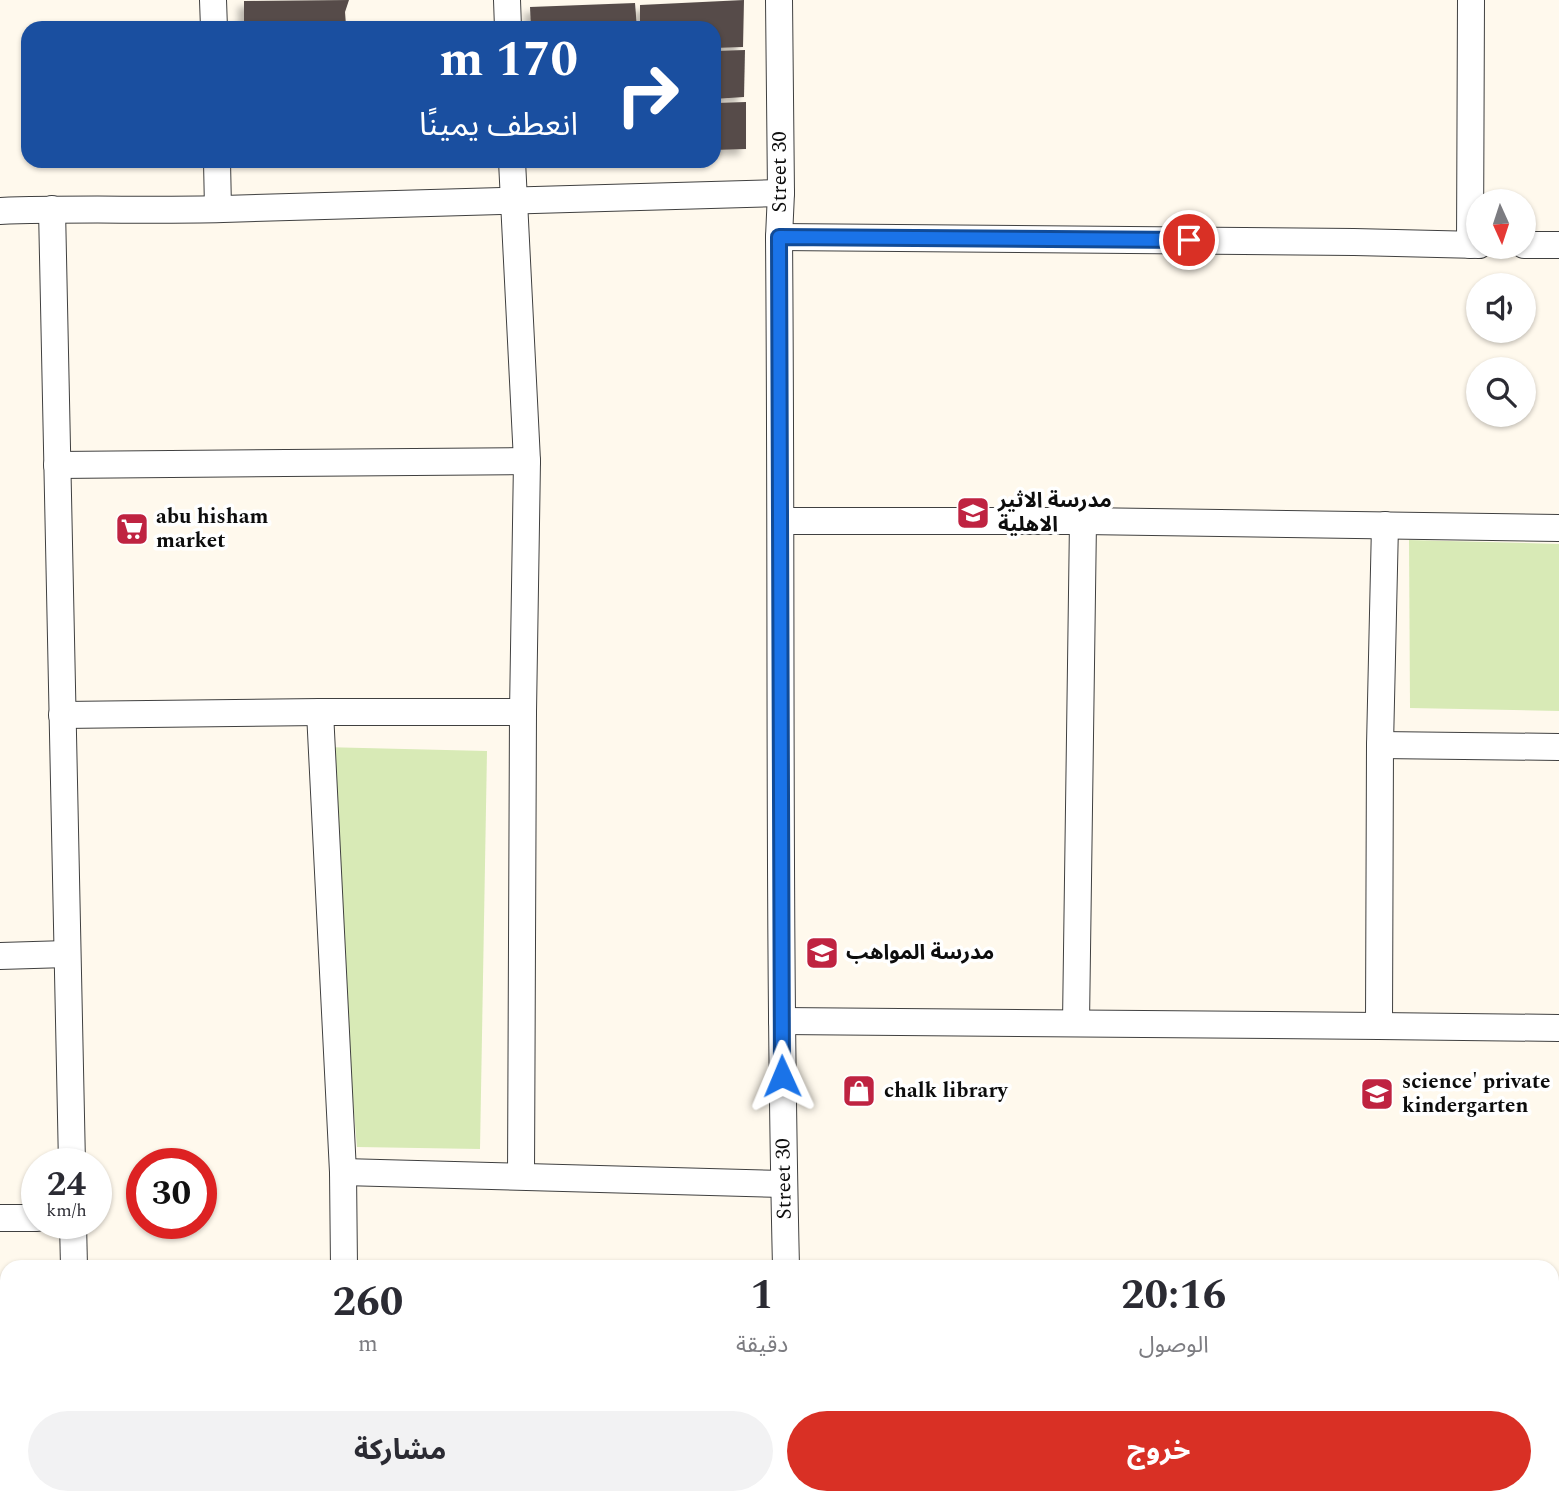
<!DOCTYPE html>
<html lang="ar">
<meta charset="utf-8">
<style>
:root{--surface:#fff;--page:#f2f2f3;--text:#2b2b33;--muted:#7c7c81;--accent:#d93025}
body{margin:0;font-family:Spectral,"Noto Sans Arabic",serif;background:var(--page);color:var(--text);direction:rtl;height:100vh;display:flex;flex-direction:column;font-size:26px;white-space:nowrap}
*{box-sizing:border-box;margin:0}
p{font-size:23px;color:var(--muted)}
.icon{flex:none;width:38px;height:38px;fill:none;stroke:currentColor;stroke-width:2;stroke-linecap:round;stroke-linejoin:round}
.map{position:relative;flex:1;overflow:hidden;direction:ltr}
.details{position:absolute;left:0px;top:1260px;width:1559px;height:245px;display:flex;flex-direction:column;background:var(--surface);border-radius:21px 21px 0 0;box-shadow:0 2px 5px #0004;direction:rtl}
.details>*{flex:none}
.guide{position:absolute;left:21px;top:21px;width:700px;height:147px;border-radius:21px;box-shadow:0 2px 5px #0004;direction:rtl;background:#1a4fa0;color:#fff;overflow:hidden}
.needle{width:46px;rotate:177deg}
.tools{position:absolute;left:1466px;top:189px;display:grid;gap:14px}
.tools a{display:grid;place-items:center;width:70px;height:70px;border-radius:50%;background:var(--surface);box-shadow:0 2px 5px #0004;font-size:35px}
.speed{position:absolute;left:21px;top:1148px;display:flex;gap:14px;font-size:35px;font-weight:700;text-align:center}
.speed>*{display:grid;place-content:center;width:91px;height:91px;border-radius:50%;background:var(--surface);box-shadow:0 2px 5px #0004;line-height:1}
.speed small{font-size:18px;font-weight:400}
.speed .limit{border:10px solid #d22;background:#fff;color:#111}
.pin{position:absolute;display:grid;place-items:center;width:60px;height:60px;color:#fff;margin:-30px;border:4px solid #fff;border-radius:50%;box-shadow:0 2px 7px #0007}
.me{position:absolute;width:77px;margin:-38px;rotate:359deg;stroke-linejoin:round;filter:drop-shadow(0 0 5px #0008)}
.turn{display:flex;align-items:center;gap:24px;height:147px;padding:0 28px;font-size:32px}
.turn .icon{width:91px;height:91px;stroke-width:2.5}
.turn b{display:block;font-size:49px;line-height:60px}
.eta{display:flex;justify-content:space-evenly;align-items:center;height:119px;text-align:center}
.eta b{font-size:42px;font-weight:700;line-height:49px}
.button{display:flex;gap:14px;margin-top:auto;padding:14px 28px}
.button a{flex:1;height:80px;border-radius:42px;background:var(--accent);color:#fff;font-size:28px;font-weight:700;line-height:80px;text-align:center}
.button a+a{background:var(--page);color:var(--text)}
.map>svg:first-child{display:block}
.green{fill:#d8eab6}
.building{fill:#564c49;filter:url(#shadow)}
.lines{fill:none;stroke-linecap:round;stroke-linejoin:round}
.minor-casing{stroke:#404040;stroke-width:28}
.minor{stroke:#fff;stroke-width:26}
.route-casing{stroke:#114b97;stroke-width:18}
.route{stroke:#1a73e8;stroke-width:12}
.labels{text-anchor:middle;dominant-baseline:central;stroke-width:7;stroke-linejoin:round;paint-order:stroke}
.street-label{font-size:21px;fill:#0d0d0d;stroke:#fff}
.poi-label{font-size:21px;font-weight:bold;fill:#0d0d0d;stroke:#fff;text-anchor:start}
</style>
<div class="map">
<svg width="1559" height="1505" viewBox="0 0 1559 1505">
<defs>
<filter id="shadow"><feDropShadow dx="-6" dy="6" stdDeviation="3.5" flood-color="#0004"/></filter>
</defs>
<rect width="100%" height="100%" fill="#fff9ed"/>
<!-- green -->
<g class="green">
<polygon points="1409,540 1559,544 1559,711 1410,708"/>
<polygon points="322,747 487,751 480,1149 357,1147"/>
</g>
<!-- building -->
<g class="building">
<polygon points="349,0 345,12 346,25 343,28 244,28 244,1"/>
<polygon points="744,0 743,47 714,48 714,28 640,28 640,5"/>
<polygon points="635,3 637,28 531,28 530,7"/>
<polygon points="745,50 744,97 714,99 714,51"/>
<polygon points="746,102 746,149 714,150 714,103"/>
</g>
<g class="lines">
<defs>
<g id="minor">
<polyline points="213,0 214,28"/>
<polyline points="507,0 508,28"/>
<path d="M779,0L781,193L779,237C782,580 778,924 786,1267"/>
<polyline points="217,161 218,209"/>
<polyline points="512,161 527,461 523,712 521,1176"/>
<polyline points="52,209 72,1164"/>
<path d="M0,211C74,208 149,211 223,209C409,205 595,200 781,193"/>
<polyline points="779,237 1354,242 1479,245"/>
<polyline points="1470,245 1471,0"/>
<polyline points="1524,245 1559,245"/>
<polyline points="57,465 527,461"/>
<polyline points="781,521 1083,521 1559,528"/>
<polyline points="320,712 343,1172 344,1267"/>
<polyline points="62,715 320,712 523,712"/>
<polyline points="1380,745 1559,747"/>
<polyline points="0,956 67,954"/>
<polyline points="782,1021 1379,1026 1559,1028"/>
<polyline points="1076,1023 1083,521"/>
<polyline points="1379,1026 1380,745 1385,525"/>
<polyline points="343,1172 784,1184"/>
<polyline points="0,1218 37,1218"/>
<polyline points="73,1223 74,1267"/>
<polyline points="1552,1309 1559,1309"/>
<polyline points="0,1461 7,1461"/>
<polyline points="79,1498 79,1505"/>
<polyline points="347,1498 347,1505"/>
<polyline points="791,1498 791,1505"/>
<polyline points="1090,1498 1090,1505"/>
</g>
</defs>
<!-- minor casing -->
<use href="#minor" class="minor-casing"/>
<!-- minor -->
<use href="#minor" class="minor"/>
</g>
<g class="lines">
<defs>
<polyline id="route" points="782,1076 779,237 1189,240"/>
</defs>
<!-- route casing -->
<use href="#route" class="route-casing"/>
<!-- route -->
<use href="#route" class="route"/>
</g>
<!-- icons -->
<defs>
<symbol id="school-square" viewBox="-11 -11 22 22"><rect x="-9" y="-9" width="18" height="18" rx="4" fill="#bf2341" stroke="#fff"/><path d="M0-5L7-2L0 1L-7-2ZM-4 1L0 2.5L4 1V4Q0 6-4 4Z" fill="#fff"/></symbol>
<symbol id="supermarket-square" viewBox="-11 -11 22 22"><rect x="-9" y="-9" width="18" height="18" rx="4" fill="#bf2341" stroke="#fff"/><path d="M-6-5.5h2.5l.6 2H6L4.5 2H-2.5L-4.4-4H-6ZM-1.5 3.2a1.3 1.3 0 1 0 .1 0ZM3 3.2a1.3 1.3 0 1 0 .1 0Z" fill="#fff"/></symbol>
<symbol id="shop-square" viewBox="-11 -11 22 22"><rect x="-9" y="-9" width="18" height="18" rx="4" fill="#bf2341" stroke="#fff"/><path d="M-5-2.5h2.3a2.7 3.5 0 0 1 5.4 0H5L5.5 6h-11ZM-1.5-2.5h3a1.5 2.3 0 0 0-3 0Z" fill="#fff"/></symbol>
</defs>
<g fill-rule="evenodd">
<use href="#school-square" x="954" y="494" width="38" height="38"/>
<use href="#supermarket-square" x="113" y="510" width="38" height="38"/>
<use href="#school-square" x="803" y="934" width="38" height="38"/>
<use href="#shop-square" x="840" y="1072" width="38" height="38"/>
<use href="#school-square" x="1358" y="1075" width="38" height="38"/>
</g>
<g class="labels">
<!-- street labels -->
<g class="street-label">
<text transform="translate(780 172) rotate(-90)">Street 30</text>
<text transform="translate(784 1179) rotate(-91)">Street 30</text>
</g>
<!-- poi labels -->
<g class="poi-label">
<text x="998" y="501">مدرسة الاثير<tspan x="998" dy="24">الاهلية</tspan></text>
<text x="156" y="517">abu hisham<tspan x="156" dy="24">market</tspan></text>
<text x="846" y="953">مدرسة المواهب</text>
<text x="1402" y="1082">science' private<tspan x="1402" dy="24">kindergarten</tspan></text>
<text x="884" y="1091">chalk library</text>
</g>
</g>
</svg>
<div class="tools">
<a><svg class="needle" viewBox="-14 -14 28 28"><path d="M0-13l5 13h-10z" fill="#e53935"/><path d="M0 13l5-13h-10z" fill="#7c7c81"/></svg></a>
<a><svg class="icon" aria-label="sound" viewBox="0 0 24 24"><path d="M4 9h4l5-4v14l-5-4H4zM17 9q2 3 0 6"/></svg></a>
<a><svg class="icon" aria-label="search" viewBox="0 0 24 24"><circle cx="10" cy="10" r="6"/><path d="M15 15l6 6"/></svg></a>
</div>
<div class="speed"><div>24<small>km/h</small></div><div class="limit">30</div></div>
<div class="pin" style="left:1189px;top:240px;background:#d93025"><svg class="icon" aria-label="arrive" viewBox="0 0 24 24"><path d="M6 21V4h12l-3 4 3 4H6"/></svg></div>
<svg class="me" style="left:782px;top:1076px" viewBox="-20 -20 40 40"><path d="M0-17L14 15 0 8-14 15z" fill="#1a73e8" stroke="#fff" stroke-width="4"/></svg>
<div class="guide">
<div class="turn"><svg class="icon" aria-label="right" viewBox="0 0 24 24"><path d="M7 20v-9h11M14 6l5 5-5 5"/></svg><div><b>170 m</b>انعطف يمينًا</div></div>
</div>
<section class="details">
<div class="eta">
<div><b>20:16</b><p>الوصول</p></div>
<div><b>1</b><p>دقيقة</p></div>
<div><b>260</b><p>m</p></div>
</div>
<div class="button"><a>خروج</a><a>مشاركة</a></div>
</section>
</div>
